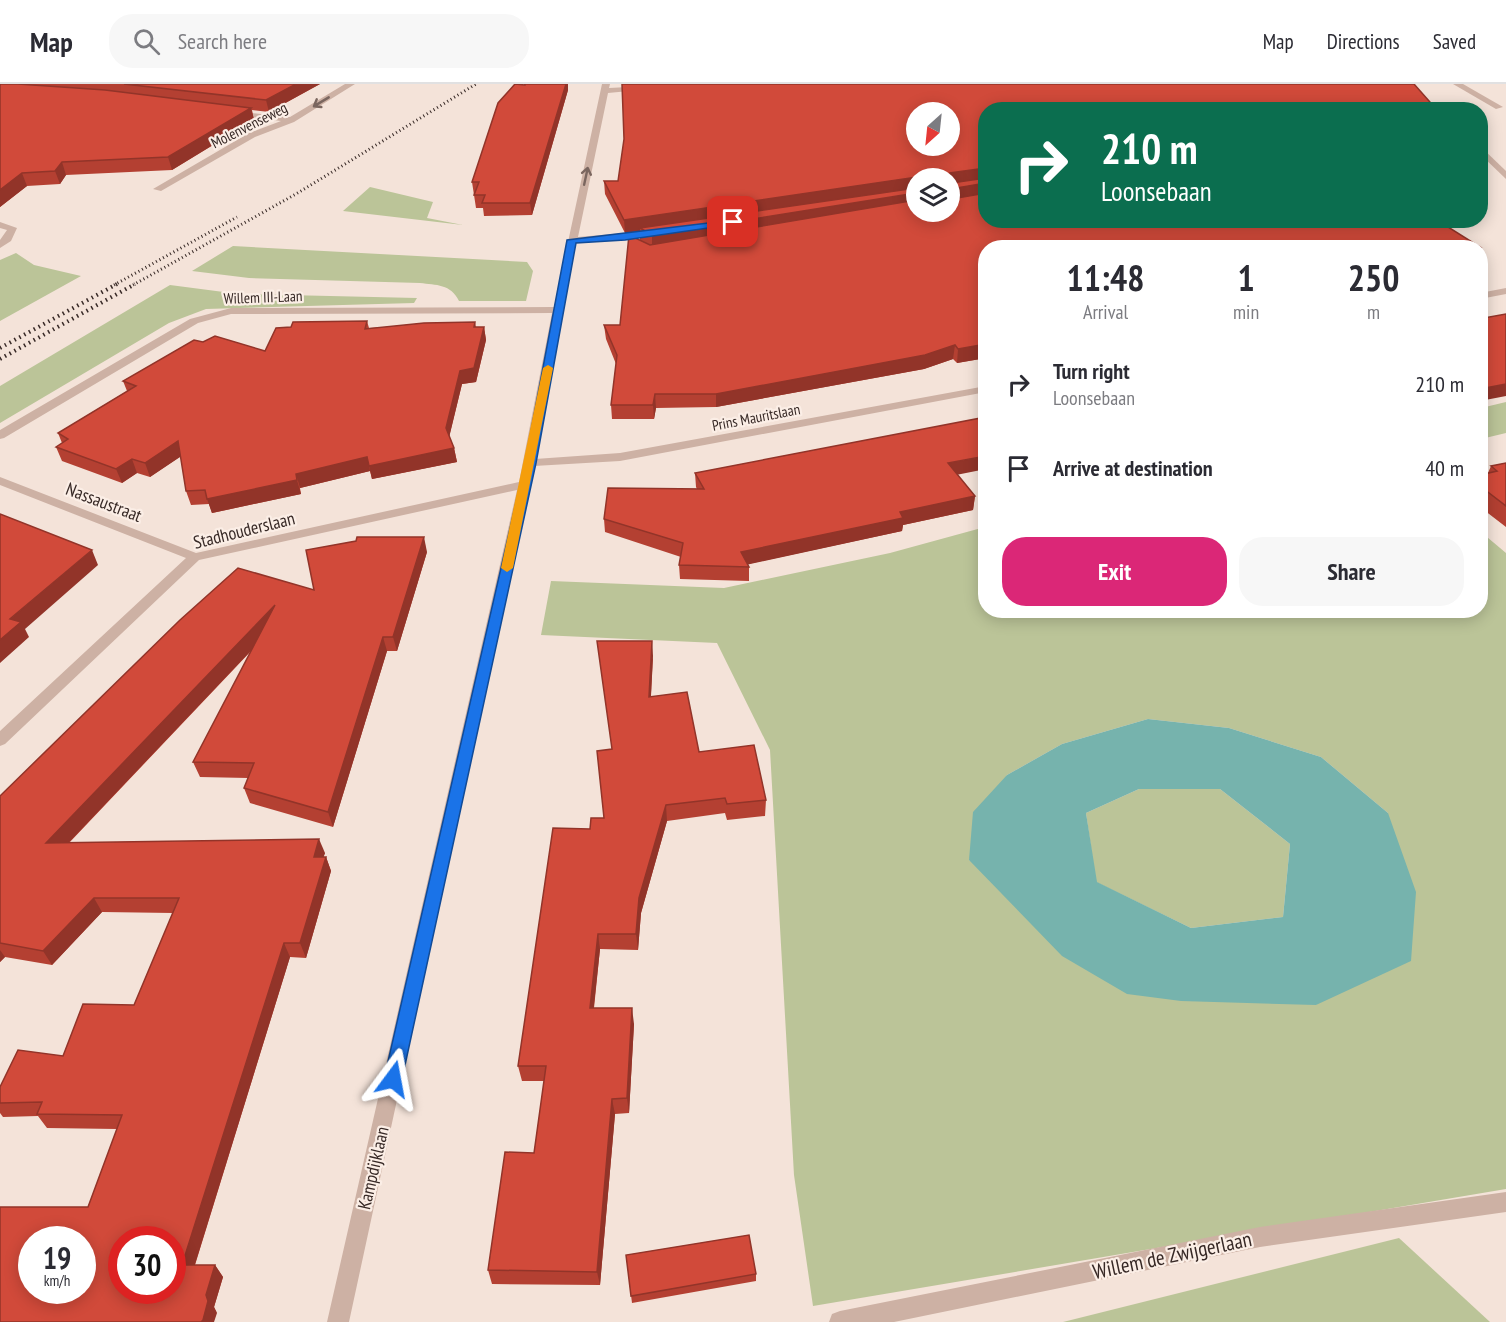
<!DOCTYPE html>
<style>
:root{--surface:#fff;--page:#f7f7f7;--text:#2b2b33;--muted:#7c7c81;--line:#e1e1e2;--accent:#db2777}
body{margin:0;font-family:"PT Sans Narrow",sans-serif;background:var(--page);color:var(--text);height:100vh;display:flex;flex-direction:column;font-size:22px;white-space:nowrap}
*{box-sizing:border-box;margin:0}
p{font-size:20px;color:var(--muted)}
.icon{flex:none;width:33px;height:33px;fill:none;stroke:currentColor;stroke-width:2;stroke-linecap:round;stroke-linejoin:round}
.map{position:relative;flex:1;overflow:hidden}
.sheet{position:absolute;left:978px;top:156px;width:510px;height:378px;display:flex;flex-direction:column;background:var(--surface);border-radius:24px;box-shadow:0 3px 15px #0003}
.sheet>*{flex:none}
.guide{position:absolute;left:978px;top:18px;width:510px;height:126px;border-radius:24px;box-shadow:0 3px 15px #0003;background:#0b6e4f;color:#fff;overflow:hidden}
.needle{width:39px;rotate:207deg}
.buttons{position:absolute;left:906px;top:18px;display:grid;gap:12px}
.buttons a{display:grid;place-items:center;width:54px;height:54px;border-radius:50%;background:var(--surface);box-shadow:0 3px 15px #0003;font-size:30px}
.speed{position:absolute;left:18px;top:1142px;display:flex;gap:12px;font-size:30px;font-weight:700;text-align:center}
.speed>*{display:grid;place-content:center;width:78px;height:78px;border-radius:50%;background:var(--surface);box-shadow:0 3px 15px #0003;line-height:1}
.speed small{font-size:15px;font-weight:400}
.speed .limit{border:9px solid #d22;background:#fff;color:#111}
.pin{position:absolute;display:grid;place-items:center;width:51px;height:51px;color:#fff;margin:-26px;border-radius:12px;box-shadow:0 3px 9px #0006}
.me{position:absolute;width:66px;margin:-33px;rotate:13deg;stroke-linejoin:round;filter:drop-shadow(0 0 4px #0008)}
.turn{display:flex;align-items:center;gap:21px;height:126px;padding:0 24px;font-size:27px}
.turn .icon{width:78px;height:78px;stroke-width:2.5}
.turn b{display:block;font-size:42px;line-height:51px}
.eta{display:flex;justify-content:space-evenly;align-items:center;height:102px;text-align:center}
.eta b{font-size:36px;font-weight:600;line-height:42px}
.cta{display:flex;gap:12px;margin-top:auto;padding:12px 24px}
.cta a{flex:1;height:69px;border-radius:24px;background:var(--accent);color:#fff;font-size:24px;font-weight:600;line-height:69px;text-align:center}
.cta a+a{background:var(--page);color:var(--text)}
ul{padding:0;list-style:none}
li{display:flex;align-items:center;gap:18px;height:84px;padding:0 24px}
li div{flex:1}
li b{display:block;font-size:22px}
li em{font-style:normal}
header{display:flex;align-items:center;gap:36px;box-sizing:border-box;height:84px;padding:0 30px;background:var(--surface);border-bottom:2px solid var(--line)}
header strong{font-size:28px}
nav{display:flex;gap:33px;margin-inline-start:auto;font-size:21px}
.search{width:420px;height:54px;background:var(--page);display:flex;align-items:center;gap:15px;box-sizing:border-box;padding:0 21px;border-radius:24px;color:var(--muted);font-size:22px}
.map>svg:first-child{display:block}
.green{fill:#bbc498;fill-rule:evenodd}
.water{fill:#76b3ad;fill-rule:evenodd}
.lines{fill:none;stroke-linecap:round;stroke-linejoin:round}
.minor{fill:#cdb1a4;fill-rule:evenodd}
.rail-far1{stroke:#372926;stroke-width:3;stroke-dasharray:1 3;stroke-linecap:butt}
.rail{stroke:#372926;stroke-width:4;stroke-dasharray:1.5 4;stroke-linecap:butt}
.wall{fill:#b44032;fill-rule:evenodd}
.shaded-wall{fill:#923429}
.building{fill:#d14a3a;stroke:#923429;stroke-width:1.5;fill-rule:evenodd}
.oneway{stroke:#7a665f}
.route{fill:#1a73e8;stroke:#114b97;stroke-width:1.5}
.slow{fill:#f59e0b}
.labels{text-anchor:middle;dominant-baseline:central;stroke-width:4.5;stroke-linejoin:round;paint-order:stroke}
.far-street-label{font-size:15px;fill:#372926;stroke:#fbeee6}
.street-label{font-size:18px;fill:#372926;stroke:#fbeee6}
.near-street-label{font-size:21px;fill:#372926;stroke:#fbeee6}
</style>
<header>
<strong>Map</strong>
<div class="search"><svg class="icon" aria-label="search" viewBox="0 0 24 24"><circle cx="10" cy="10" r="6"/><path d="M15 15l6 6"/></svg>Search here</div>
<nav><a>Map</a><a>Directions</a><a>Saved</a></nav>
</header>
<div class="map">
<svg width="1506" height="1238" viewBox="0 0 1506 1238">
<rect width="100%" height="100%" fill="#f4e3d9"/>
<!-- green -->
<g class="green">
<polygon points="370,103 433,118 427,134 463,141 343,127"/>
<path d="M233,162L527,178L533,187L526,217H459C451,200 436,201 420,199L249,194L192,187Z"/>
<polygon points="16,169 34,181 81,192 0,237 0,176"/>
<polygon points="170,201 239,210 417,214 414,219 206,225 169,239 0,339 0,302"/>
<polygon points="1506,318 1506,349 1481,355 1481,324"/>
<path d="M985,443L986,526H1480L1481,448L1506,469V1105L813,1222L794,1091L770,666L717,559L541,551L551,497L724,504L890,469ZM1148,635L1229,644L1321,673L1388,729L1316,921L969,776L1007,691L1062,660Z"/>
<polygon points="1139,705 1220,705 1290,760 1283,833 1191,844 1096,798 1086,729"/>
<polygon points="1399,1154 1490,1238 1063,1238"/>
</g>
<!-- water -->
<path class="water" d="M1148,635L1229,644L1321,673L1388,729L1416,808L1411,877L1316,921L1181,917L1127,910L1062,872L969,776L973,728L1007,691L1062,660ZM1139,705H1220L1290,760L1283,833L1191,844L1097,798L1086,729Z"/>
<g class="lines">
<!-- minor -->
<g class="minor">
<polygon points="345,0 355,0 294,38 255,53 161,107 153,105 249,49 281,37 235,31 231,29 232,27 290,33"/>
<polygon points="602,0 610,0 609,4 686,0 682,2 608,9 578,153 658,146 663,149 658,152 576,159 535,375 620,369 986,302 986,308 620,377 534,382 349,1238 327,1238 517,406 199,476 5,660 0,662 0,647 186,474 0,401 0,393 196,469 519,398 552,229 231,230 198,239 4,354 0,355 0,346 190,235 231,224 554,223"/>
<polygon points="1453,0 1463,0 1503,23 1496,25"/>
<polygon points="1480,62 1506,87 1506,95 1480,70"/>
<polygon points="0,138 17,144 11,157 0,164 0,156 7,146 0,144"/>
<polygon points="1506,204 1506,210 1480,215 1480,209"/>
<polygon points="1506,1108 1506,1128 1260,1163 894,1238 829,1238 832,1230 840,1227 1260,1143"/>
</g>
<!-- rail-far1 -->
<g class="rail-far1">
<polyline points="114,201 237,133"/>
<polyline points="133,201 296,110 476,0"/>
</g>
<!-- rail -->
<g class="rail">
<polyline points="0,264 117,200"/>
<polyline points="0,275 135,200"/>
</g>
</g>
<!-- wall -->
<g class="wall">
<polygon points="0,0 320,0 269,28 252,26 254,36 172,86 66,91 60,100 27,102 0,123"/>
<polygon points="525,0 568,0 568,6 532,131 484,132 483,124 476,124 472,98"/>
<path d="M986,26V274L957,279L953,275L924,285L716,323L656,324L654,335H612L611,321L616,280L606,255L604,241H620L640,156V147L625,149L605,110L604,97H618ZM916,94H950L916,128Z"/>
<polygon points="367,237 369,244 475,238 476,243 484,243 486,256 476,298 462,300 449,353 454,364 457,378 372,395 370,387 300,404 301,410 212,429 209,420 191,421 186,407 181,372 150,393 137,389 122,399 62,377 56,363 62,359 58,349 127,307 123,297 203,258 265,267"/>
<polygon points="1506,379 1506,443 1480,423 1480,391 1488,389 1491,382"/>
<polygon points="695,389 957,391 975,412 973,426 903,441 902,447 748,480 749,483 749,497 680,495 679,481 681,473 605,448 604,435 697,405 696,403"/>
<polygon points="427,468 397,567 387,567 333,743 250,719 244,704 248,694 200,693 193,678 253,565 69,759 325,769 323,773 326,773 331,787 306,874 290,873 195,1181 215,1181 223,1193 214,1223 217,1229 88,1123 117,1045 47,1044 38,1032 3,1033 0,1029 0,1003 63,972 134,921 173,829 102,828 52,881 5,873 0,878 0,712 314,506"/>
<polygon points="653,572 651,612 699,668 766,716 765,732 727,736 725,729 667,737 641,829 638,866 600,865 594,924 634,940 629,1029 615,1030 600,1201 492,1200 488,1186 534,1069 544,997 522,997 518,982 590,745 604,734"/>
<polygon points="626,1171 756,1190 756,1197 632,1219"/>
</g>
<!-- shaded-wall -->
<g class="shaded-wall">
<polygon points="296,0 320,0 269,28 266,16"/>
<polygon points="566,0 568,0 568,6 532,131 530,119"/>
<polygon points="251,24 254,36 172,86 168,73"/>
<polygon points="62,78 66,91 60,100 55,87"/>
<polygon points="986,84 986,96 950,101 950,89"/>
<polygon points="22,89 27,102 0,123 0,106"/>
<polygon points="917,93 916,106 640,144 640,147 625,149 624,136"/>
<polygon points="986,99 986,111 950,117 950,105"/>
<polygon points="916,109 916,122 652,164 652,151"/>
<polygon points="484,243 486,256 476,298 462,300 448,358 446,344 460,287"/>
<polygon points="986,260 986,274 957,279 958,265"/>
<polygon points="955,261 953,275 924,285 716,323 716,310"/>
<polygon points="1506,300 1506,312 1480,317 1480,305"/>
<polygon points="655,310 656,324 654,335 653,321"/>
<polygon points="178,357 183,371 150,393 145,379"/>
<polygon points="454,364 457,378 372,395 369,382"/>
<polygon points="986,372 986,385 946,393 948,379"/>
<polygon points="367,373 370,387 300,404 296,390"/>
<polygon points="132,375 137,389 122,399 116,385"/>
<polygon points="297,396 301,410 212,429 207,415"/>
<polygon points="975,412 973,426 903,441 902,447 741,482 741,468 900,428"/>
<polygon points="424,453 427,468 397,567 393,553"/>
<polygon points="92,466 98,481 25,545 29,553 0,579 0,556 10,535"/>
<polygon points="275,521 280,536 54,774 46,759"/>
<polygon points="383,553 387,567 333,743 328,728"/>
<polygon points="652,557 653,572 650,628 649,613"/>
<polygon points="666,721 667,737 641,829 638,866 636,850 639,814"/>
<polygon points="319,755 325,769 319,787 314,773"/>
<polygon points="326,773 331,787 306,874 300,859"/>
<polygon points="94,814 102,828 52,881 43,867"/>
<polygon points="598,850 600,865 592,939 590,924"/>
<polygon points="284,859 290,873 191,1193 182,1181"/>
<polygon points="0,866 5,873 0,878"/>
<polygon points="632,924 634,940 629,1029 627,1014"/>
<polygon points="612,1015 615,1030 600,1201 597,1188"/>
<polygon points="215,1181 223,1193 214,1223 217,1229 214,1238 201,1238 206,1211"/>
</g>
<!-- building -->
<g class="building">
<polygon points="0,0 18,0 105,6 251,24 168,73 62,78 55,87 22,89 0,106"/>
<polygon points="124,0 296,0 266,16"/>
<polygon points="515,0 525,1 525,0 566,0 530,119 482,119 485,111 474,111 479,98 472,98 498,19"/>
<path d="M622,0H1414L1437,26H986V84L950,89L952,99L986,94V99L950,105L952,115L986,109V136H1437L1480,163L986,164V260L958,265L955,261L925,271L716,310H655L653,321H611L617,271L604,241H620L629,151L650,161L916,116V128H950V94H918L917,93L624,136L604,97H618L624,55ZM916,28H950V62H916Z"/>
<polygon points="916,104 916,109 652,151 640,144"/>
<polygon points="1506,230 1506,300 1480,305 1480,232 1484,234"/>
<polygon points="367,237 365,245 424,239 475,238 474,243 484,243 474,284 460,287 446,344 454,364 369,382 367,373 296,390 297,396 207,415 205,406 186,407 178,357 145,379 132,375 116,385 56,363 68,355 58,349 136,302 123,297 194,256 203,258 215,252 265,267 276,244 291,243 293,238"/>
<polygon points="986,333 986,372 948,379 975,412 900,428 903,434 741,468 749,483 679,481 683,459 604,435 608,404 704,405 695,389"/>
<polygon points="1506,379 1506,422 1480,402 1480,391 1497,387 1491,382"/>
<polygon points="0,430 92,466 10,535 21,538 0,556"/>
<path d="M357,453H424L393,553H383L328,728L244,704L254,679L193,678L275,521L46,759L319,755L314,773H326L300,859H284L182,1181H215L206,1211L208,1217L203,1236L201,1238H0V1123H88L122,1031L37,1030L42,1018L0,1019V1003L18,966L63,972L83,920L134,921L179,814H94L43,867L0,859V712L180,536L238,484L314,506L306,466L356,457ZM32,1155H82V1206H32ZM122,1155H172V1206H122Z"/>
<polygon points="597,557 652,557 649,613 687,608 699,668 754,661 766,716 727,720 725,714 666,721 639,814 636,850 598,850 590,924 632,924 627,1014 612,1015 597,1188 488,1186 505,1068 534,1069 546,982 518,982 553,744 590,745 591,734 604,734 597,667 612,665"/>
<polygon points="749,1151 756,1190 631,1212 626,1171"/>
</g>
<!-- one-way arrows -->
<defs><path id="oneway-shaft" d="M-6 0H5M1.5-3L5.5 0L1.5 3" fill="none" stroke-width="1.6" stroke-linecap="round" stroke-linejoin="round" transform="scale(1.5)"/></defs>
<g class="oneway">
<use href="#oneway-shaft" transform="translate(321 18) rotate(149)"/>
<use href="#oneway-shaft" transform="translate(586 92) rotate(-78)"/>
</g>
<!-- route -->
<polygon class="route" points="733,136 736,140 625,156 576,159 536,379 402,995 399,1000 393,1003 386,1000 384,995 525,379 567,156"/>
<!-- slow -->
<polygon class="slow" points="548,281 553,284 513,484 507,488 501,484 543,284"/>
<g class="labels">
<!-- far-street labels -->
<g class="far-street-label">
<text transform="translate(249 41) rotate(-27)">Molenvenseweg</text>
<text transform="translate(263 213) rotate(-2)">Willem III-Laan</text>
<text transform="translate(756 333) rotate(-11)">Prins Mauritslaan</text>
</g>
<!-- street labels -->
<g class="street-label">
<text transform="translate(104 418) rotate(21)">Nassaustraat</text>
<text transform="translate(244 446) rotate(-14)">Stadhouderslaan</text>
<text transform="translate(373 1084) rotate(-77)">Kampdijklaan</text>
</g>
<!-- near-street labels -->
<g class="near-street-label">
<text transform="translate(1172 1171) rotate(-12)">Willem de Zwijgerlaan</text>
</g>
</g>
</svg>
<div class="buttons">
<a><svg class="needle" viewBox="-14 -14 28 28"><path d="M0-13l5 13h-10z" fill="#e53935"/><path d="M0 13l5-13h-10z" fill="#7c7c81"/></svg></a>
<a><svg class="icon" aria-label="layers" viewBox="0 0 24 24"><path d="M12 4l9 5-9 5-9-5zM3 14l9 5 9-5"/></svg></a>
</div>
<div class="speed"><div>19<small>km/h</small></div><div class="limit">30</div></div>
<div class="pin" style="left:733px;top:138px;background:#d93025"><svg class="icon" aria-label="arrive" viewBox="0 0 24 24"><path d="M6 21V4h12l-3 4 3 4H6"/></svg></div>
<svg class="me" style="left:393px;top:995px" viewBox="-20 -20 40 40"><path d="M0-17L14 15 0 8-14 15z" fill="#1a73e8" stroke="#fff" stroke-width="4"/></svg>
<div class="guide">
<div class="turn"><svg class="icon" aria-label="right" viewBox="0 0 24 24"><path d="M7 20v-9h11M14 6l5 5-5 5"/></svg><div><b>210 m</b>Loonsebaan</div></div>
</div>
<section class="sheet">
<div class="eta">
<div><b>11:48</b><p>Arrival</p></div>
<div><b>1</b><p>min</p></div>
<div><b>250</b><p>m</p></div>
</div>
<ul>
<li><svg class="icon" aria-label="right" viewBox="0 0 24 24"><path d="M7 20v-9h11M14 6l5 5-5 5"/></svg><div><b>Turn right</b><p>Loonsebaan</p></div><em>210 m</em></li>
<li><svg class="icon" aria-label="arrive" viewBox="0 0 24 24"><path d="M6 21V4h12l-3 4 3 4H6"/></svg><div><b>Arrive at destination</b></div><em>40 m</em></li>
</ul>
<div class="cta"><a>Exit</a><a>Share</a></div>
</section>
</div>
